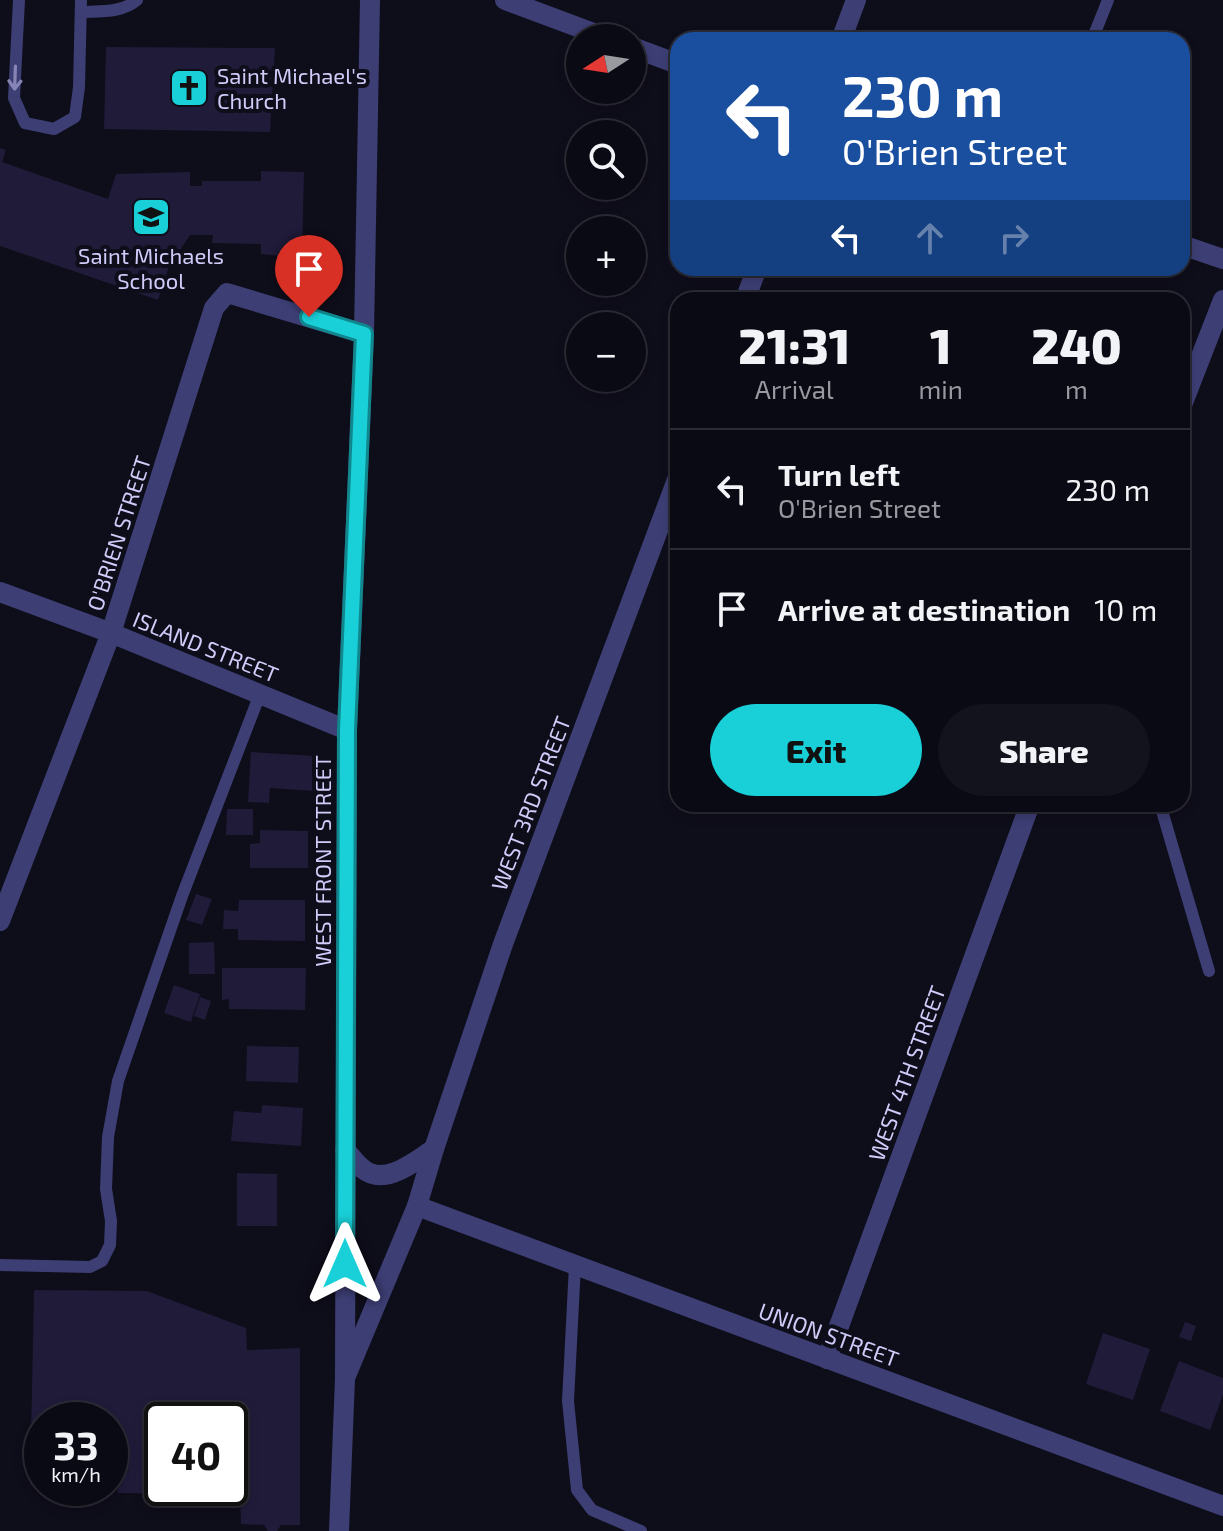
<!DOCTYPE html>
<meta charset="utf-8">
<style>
:root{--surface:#0a0a14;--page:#13131d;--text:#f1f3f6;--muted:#999aa0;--line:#2a2b34;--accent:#19d0d8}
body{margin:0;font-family:"Exo 2",sans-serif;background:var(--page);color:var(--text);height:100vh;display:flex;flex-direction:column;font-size:30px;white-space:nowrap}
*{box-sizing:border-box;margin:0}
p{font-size:26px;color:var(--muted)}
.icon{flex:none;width:44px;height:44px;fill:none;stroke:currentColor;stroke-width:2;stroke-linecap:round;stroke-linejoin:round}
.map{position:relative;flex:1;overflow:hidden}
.sheet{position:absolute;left:670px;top:292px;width:520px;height:520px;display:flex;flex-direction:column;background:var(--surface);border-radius:24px;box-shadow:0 4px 12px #0003,0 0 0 2px var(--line)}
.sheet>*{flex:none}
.top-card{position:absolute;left:670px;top:32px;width:520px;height:244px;border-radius:24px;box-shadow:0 4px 12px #0003,0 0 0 2px var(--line);background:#1a4fa0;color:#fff;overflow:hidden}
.needle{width:52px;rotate:258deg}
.fabs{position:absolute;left:566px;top:24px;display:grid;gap:16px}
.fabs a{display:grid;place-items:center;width:80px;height:80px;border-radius:50%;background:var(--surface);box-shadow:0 4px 12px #0003,0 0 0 2px var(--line);font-size:40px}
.speed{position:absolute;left:24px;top:1402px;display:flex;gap:16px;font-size:40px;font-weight:700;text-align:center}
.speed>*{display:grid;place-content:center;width:104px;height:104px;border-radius:50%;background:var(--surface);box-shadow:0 4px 12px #0003,0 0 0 2px var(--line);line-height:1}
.speed small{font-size:20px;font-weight:400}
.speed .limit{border:4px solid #111;border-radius:12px;background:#fff;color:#111}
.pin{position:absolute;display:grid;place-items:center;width:68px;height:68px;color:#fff;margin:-82px -34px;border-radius:50% 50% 50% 0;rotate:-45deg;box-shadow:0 0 8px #0007}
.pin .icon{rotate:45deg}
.me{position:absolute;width:88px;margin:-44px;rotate:0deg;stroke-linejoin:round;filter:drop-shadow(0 0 6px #0008)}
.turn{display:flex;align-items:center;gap:28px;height:168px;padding:0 40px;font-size:36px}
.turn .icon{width:104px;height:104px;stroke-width:2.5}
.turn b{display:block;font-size:56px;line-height:68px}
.lanes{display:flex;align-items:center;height:76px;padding:0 40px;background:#0003;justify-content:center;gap:40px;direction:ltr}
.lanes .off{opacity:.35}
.eta{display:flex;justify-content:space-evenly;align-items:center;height:136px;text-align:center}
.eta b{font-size:48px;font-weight:800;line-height:56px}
.primary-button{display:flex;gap:16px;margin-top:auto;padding:16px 40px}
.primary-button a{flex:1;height:92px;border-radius:48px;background:var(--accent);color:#111;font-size:32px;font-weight:800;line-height:92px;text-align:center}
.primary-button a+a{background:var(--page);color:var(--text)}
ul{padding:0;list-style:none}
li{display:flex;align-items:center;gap:24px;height:120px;padding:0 40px;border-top:2px solid var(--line)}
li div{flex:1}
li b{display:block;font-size:30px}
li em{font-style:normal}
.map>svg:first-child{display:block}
.building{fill:#1f1b39;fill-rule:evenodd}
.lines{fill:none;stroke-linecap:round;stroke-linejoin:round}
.service{stroke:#3d3e74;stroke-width:12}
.minor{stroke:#3d3e74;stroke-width:20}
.tertiary{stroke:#3d3e74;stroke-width:20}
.oneway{stroke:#8685b6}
.route-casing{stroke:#10878c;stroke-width:20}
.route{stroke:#19d0d8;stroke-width:14}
.labels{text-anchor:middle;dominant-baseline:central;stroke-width:8;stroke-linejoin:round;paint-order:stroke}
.poi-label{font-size:22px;fill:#cfccf9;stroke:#0e0d1a;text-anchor:start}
.street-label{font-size:22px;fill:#cfccf9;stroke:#0e0d1a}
</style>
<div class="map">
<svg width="1223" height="1531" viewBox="0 0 1223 1531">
<rect width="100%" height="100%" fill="#0e0d1a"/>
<!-- building -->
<g class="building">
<polygon points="106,47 275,48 270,132 104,129"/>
<polygon points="0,148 6,150 2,162 108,199 116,174 190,172 190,186 202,186 202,181 261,181 261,171 304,172 302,258 261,254 261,244 212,243 213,235 190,235 178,253 174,251 158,300 0,246"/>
<polygon points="251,752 315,756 314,791 270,788 269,803 248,802"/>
<polygon points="227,809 253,809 253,835 226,835"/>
<polygon points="260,830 308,831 308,868 250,868 250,844 260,843"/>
<polygon points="196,894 212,899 202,925 186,920"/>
<polygon points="239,900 305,900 305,941 238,940 238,929 223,929 224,910 238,911"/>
<polygon points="214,942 215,974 189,974 189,943"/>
<polygon points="222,968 306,968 305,1010 229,1009 229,999 222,1000"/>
<polygon points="174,985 200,994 191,1022 164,1013"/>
<polygon points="200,997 211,1001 205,1020 194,1016"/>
<polygon points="247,1046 299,1047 298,1083 246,1081"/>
<polygon points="262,1105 303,1108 301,1146 231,1141 234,1111 261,1113"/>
<polygon points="237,1173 277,1174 277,1226 237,1226"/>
<path d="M34,1290L147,1291L246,1328L247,1350L300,1348V1525H281L277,1531H268L264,1525L241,1524L240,1495L118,1493L117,1488L110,1487V1420H42V1485H30ZM162,1420H230V1488H162Z"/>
<polygon points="1185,1322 1196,1326 1191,1341 1179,1337"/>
<polygon points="1103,1333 1150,1349 1133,1400 1086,1384"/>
<polygon points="1179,1361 1223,1378 1223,1395 1210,1430 1160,1411"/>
</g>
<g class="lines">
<!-- service -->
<g class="service">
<polyline points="19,0 14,98 25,123 54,129 75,117 79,87 81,0"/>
<path d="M81,12C101,11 122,13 137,0"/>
<polyline points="1092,40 1108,0"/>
<polyline points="1160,804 1209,971"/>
<polyline points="0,1265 90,1267 102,1261 110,1245 111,1221 106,1189 108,1137 118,1081 182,896 260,694"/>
<polyline points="575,1265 568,1401 577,1490 592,1510 641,1531"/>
</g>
<!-- minor -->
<g class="minor">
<polyline points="505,0 607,38"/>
<polyline points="841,40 856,0"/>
<polyline points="632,47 678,64"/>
<polyline points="1182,245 1223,259"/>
<polyline points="745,300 757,268"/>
<polyline points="1182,405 1223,300"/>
<polyline points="0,592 111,633 347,730"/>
<polyline points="0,921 111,633 214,308 227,293 364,334"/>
<path d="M345,1150C351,1156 356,1164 363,1169C385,1187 415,1161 434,1149"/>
<polyline points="417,1206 1223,1506"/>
<polyline points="827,1359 1030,804"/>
<polyline points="345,1378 417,1206 434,1149 503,944 678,477"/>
</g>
<!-- tertiary -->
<polyline class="tertiary" points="339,1531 345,1378 347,730 364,334 370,0"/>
</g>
<!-- one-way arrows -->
<defs><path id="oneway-shaft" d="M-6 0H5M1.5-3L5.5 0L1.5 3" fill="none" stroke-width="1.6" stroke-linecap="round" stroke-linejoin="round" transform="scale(2)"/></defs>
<use class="oneway" href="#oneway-shaft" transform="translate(15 78) rotate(92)"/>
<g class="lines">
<defs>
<polyline id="route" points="309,317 364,334 347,730 345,1264"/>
</defs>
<!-- route casing -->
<use href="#route" class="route-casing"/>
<!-- route -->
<use href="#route" class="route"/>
</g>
<!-- icons -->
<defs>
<symbol id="church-square" viewBox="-11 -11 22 22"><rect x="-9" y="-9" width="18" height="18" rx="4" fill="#19d0d8" stroke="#0e0d1a"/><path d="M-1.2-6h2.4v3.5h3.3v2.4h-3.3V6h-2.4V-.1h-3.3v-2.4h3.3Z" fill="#111"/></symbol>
<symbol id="school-square" viewBox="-11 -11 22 22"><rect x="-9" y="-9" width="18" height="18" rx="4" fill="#19d0d8" stroke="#0e0d1a"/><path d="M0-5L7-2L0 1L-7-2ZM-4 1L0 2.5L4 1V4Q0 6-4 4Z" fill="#111"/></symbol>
</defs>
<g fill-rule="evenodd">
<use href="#church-square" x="167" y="66" width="44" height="44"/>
<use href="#school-square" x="129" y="195" width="44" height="44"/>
</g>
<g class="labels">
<!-- poi labels -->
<g class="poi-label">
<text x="217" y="75">Saint Michael's<tspan x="217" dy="25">Church</tspan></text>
<text x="151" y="255" text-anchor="middle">Saint Michaels<tspan x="151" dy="25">School</tspan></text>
</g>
<!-- street labels -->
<g class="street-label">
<text transform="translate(118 533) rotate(-72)">O'BRIEN STREET</text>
<text transform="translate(206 646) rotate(22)">ISLAND STREET</text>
<text transform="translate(530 803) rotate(-69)">WEST 3RD STREET</text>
<text transform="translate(322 861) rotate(-90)">WEST FRONT STREET</text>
<text transform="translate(906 1073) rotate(-70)">WEST 4TH STREET</text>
<text transform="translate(829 1334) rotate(20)">UNION STREET</text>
</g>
</g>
</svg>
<div class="fabs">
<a><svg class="needle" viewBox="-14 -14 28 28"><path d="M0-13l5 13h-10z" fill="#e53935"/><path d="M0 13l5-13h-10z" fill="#999aa0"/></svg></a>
<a><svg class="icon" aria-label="search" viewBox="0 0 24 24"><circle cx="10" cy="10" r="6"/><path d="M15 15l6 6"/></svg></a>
<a>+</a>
<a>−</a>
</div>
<div class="speed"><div>33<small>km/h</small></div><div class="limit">40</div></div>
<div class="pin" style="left:309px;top:317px;background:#d93025"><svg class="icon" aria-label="arrive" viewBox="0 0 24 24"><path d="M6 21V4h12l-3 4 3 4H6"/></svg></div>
<svg class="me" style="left:345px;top:1264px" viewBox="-20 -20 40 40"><path d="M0-17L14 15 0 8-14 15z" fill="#19d0d8" stroke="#fff" stroke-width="4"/></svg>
<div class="top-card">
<div class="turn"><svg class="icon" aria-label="left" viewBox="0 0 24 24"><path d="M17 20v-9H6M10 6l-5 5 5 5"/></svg><div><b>230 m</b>O'Brien Street</div></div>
<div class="lanes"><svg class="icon" aria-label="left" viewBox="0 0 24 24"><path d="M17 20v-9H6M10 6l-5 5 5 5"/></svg><svg class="icon off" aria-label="ahead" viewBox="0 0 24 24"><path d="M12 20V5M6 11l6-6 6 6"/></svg><svg class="icon off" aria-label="right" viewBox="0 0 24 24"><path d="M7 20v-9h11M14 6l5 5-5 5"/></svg></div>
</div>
<section class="sheet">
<div class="eta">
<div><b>21:31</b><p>Arrival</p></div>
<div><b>1</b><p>min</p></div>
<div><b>240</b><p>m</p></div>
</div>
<ul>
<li><svg class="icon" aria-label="left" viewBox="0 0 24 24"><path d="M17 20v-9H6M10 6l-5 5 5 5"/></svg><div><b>Turn left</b><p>O'Brien Street</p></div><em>230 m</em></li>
<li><svg class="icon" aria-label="arrive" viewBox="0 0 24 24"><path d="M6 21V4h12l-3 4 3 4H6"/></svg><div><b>Arrive at destination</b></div><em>10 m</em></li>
</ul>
<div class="primary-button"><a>Exit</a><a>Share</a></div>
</section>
</div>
